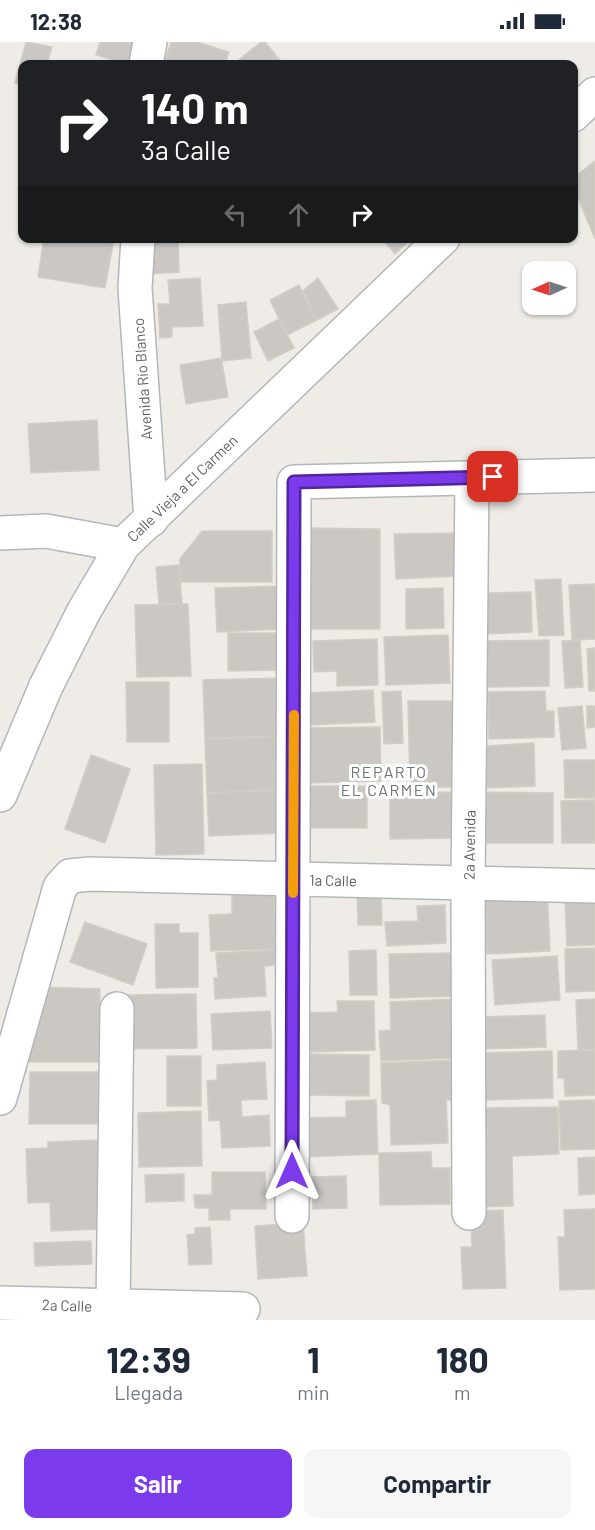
<!DOCTYPE html>
<html lang="es">
<meta charset="utf-8">
<style>
:root{--surface:#fff;--page:#f6f6f7;--text:#1f2937;--muted:#747a83;--accent:#7c3aed}
body{margin:0;font-family:Barlow,sans-serif;background:var(--page);color:var(--text);height:100vh;display:flex;flex-direction:column;font-size:22px;white-space:nowrap}
*{box-sizing:border-box;margin:0}
p{font-size:20px;color:var(--muted)}
.icon{flex:none;width:33px;height:33px;fill:none;stroke:currentColor;stroke-width:2;stroke-linecap:round;stroke-linejoin:round}
.map{position:relative;height:1278px;overflow:hidden}
.drawer{display:flex;flex-direction:column;background:var(--surface);flex:1}
.drawer>*{flex:none}
.guide{position:absolute;left:18px;top:18px;width:560px;height:183px;border-radius:12px;box-shadow:0 2px 4px #0004;background:#202124;color:#fff;overflow:hidden}
.needle{width:39px;rotate:267deg}
.controls{position:absolute;left:522px;top:219px;display:grid;gap:12px}
.controls a{display:grid;place-items:center;width:54px;height:54px;border-radius:12px;background:var(--surface);box-shadow:0 2px 4px #0004;font-size:30px}
.pin{position:absolute;display:grid;place-items:center;width:51px;height:51px;color:#fff;margin:-26px;border-radius:12px;box-shadow:0 3px 9px #0006}
.me{position:absolute;width:66px;margin:-33px;rotate:0deg;stroke-linejoin:round;filter:drop-shadow(0 0 4px #0008)}
.turn{display:flex;align-items:center;gap:21px;height:126px;padding:0 24px;font-size:27px}
.turn .icon{width:78px;height:78px;stroke-width:2.5}
.turn b{display:block;font-size:42px;line-height:51px}
.lanes{display:flex;align-items:center;height:57px;padding:0 24px;background:#0003;justify-content:center;gap:30px;direction:ltr}
.lanes .off{opacity:.35}
.eta{display:flex;justify-content:space-evenly;align-items:center;height:102px;text-align:center}
.eta b{font-size:36px;font-weight:700;line-height:42px}
.button{display:flex;gap:12px;margin-top:auto;padding:12px 24px}
.button a{flex:1;height:69px;border-radius:12px;background:var(--accent);color:#fff;font-size:24px;font-weight:700;line-height:69px;text-align:center}
.button a+a{background:var(--page);color:var(--text)}
.status{display:flex;justify-content:space-between;align-items:center;height:42px;padding:0 30px;background:var(--surface);direction:ltr}
.status svg{height:16px;fill:currentColor}
.map>svg:first-child{display:block}
.building{fill:#cbc7c3;stroke:#d3cec5;stroke-width:1.5}
.lines{fill:none;stroke-linecap:round;stroke-linejoin:round}
.minor-casing{stroke:#b4b7ba;stroke-width:36}
.minor{stroke:#fff;stroke-width:33}
.route-casing{stroke:#51269a;stroke-width:15}
.route{stroke:#7c3aed;stroke-width:10}
.slow{stroke:#f59e0b;stroke-width:10}
.labels{text-anchor:middle;dominant-baseline:central;stroke-width:6;stroke-linejoin:round;paint-order:stroke}
.street-label{font-size:15px;fill:#5e6265;stroke:#fff}
.neighbourhood-label{font-size:16px;letter-spacing:1.5px;fill:#6f7477;stroke:#fff}
</style>
<div class="status"><b>12:38</b><svg viewBox="0 0 49 12"><path d="M0 12V9h3v3zM5 12V6h3v6zM10 12V3h3v9zM15 12V0h3v12zM26 1h20v11H26zM47 4h2v5h-2z"/></svg></div>
<div class="map">
<svg width="595" height="1278" viewBox="0 0 595 1278">
<rect width="100%" height="100%" fill="#efece7"/>
<!-- building -->
<g class="building">
<polygon points="26,0 52,5 47,22 22,22 22,43 15,41"/>
<polygon points="100,0 135,0 128,22 96,13"/>
<polygon points="171,0 197,0 229,10 225,22 164,22"/>
<polygon points="261,0 265,0 283,22 234,22"/>
<polygon points="595,119 595,197 573,144 573,136"/>
<polygon points="44,196 114,196 105,246 38,235"/>
<polygon points="149,196 178,196 179,230 151,232"/>
<polygon points="382,196 412,196 395,212"/>
<polygon points="200,236 203,284 172,285 172,295 160,296 158,262 170,262 168,238"/>
<polygon points="318,236 338,267 317,278 303,249"/>
<polygon points="299,243 317,278 287,293 270,258"/>
<polygon points="246,260 251,316 222,319 218,263"/>
<polygon points="279,277 294,306 268,319 254,290"/>
<polygon points="221,316 228,355 186,362 180,323"/>
<polygon points="97,378 99,428 31,431 28,382"/>
<polygon points="306,486 380,487 380,587 306,587"/>
<polygon points="202,489 272,489 272,540 180,540 180,517"/>
<polygon points="461,491 461,534 396,537 394,492"/>
<polygon points="179,523 182,562 159,563 156,525"/>
<polygon points="561,537 564,593 539,594 535,538"/>
<polygon points="595,542 595,597 572,598 569,543"/>
<polygon points="280,544 282,587 217,590 215,546"/>
<polygon points="443,546 444,586 406,587 406,547"/>
<polygon points="531,550 532,590 485,592 484,551"/>
<polygon points="188,562 191,634 137,635 135,563"/>
<polygon points="228,591 280,591 280,628 228,629"/>
<polygon points="448,593 450,641 386,643 384,595"/>
<polygon points="377,597 378,643 337,644 337,629 314,630 313,599"/>
<polygon points="549,598 549,644 488,645 486,599"/>
<polygon points="580,598 583,645 565,646 562,599"/>
<polygon points="595,606 595,649 589,649 587,607"/>
<polygon points="280,636 282,694 205,697 203,638"/>
<polygon points="126,640 169,640 169,700 127,700"/>
<polygon points="373,648 375,680 307,683 305,651"/>
<polygon points="401,649 403,701 384,702 382,650"/>
<polygon points="545,649 546,669 554,669 554,695 489,697 488,650"/>
<polygon points="408,659 456,659 458,745 410,746"/>
<polygon points="582,664 586,706 562,708 558,666"/>
<polygon points="587,664 595,664 595,685 587,686"/>
<polygon points="380,685 381,739 308,741 307,686"/>
<polygon points="280,694 282,748 207,751 205,697"/>
<polygon points="534,701 535,744 487,746 485,704"/>
<polygon points="91,713 130,727 105,801 65,787"/>
<polygon points="564,718 595,718 595,756 565,756"/>
<polygon points="202,722 204,812 156,813 154,723"/>
<rect x="307" y="744" width="60" height="42"/>
<polygon points="281,748 283,791 209,794 207,751"/>
<polygon points="459,750 459,796 390,797 390,751"/>
<polygon points="481,750 553,751 553,801 481,801"/>
<polygon points="595,758 595,801 562,801 561,759"/>
<polygon points="357,843 381,843 382,883 358,883"/>
<polygon points="547,845 550,909 487,912 484,848"/>
<polygon points="274,850 276,907 211,909 209,873 232,872 232,851"/>
<polygon points="595,856 595,903 567,904 565,857"/>
<polygon points="445,863 446,901 387,904 385,880 418,879 417,864"/>
<polygon points="85,880 147,902 133,943 70,920"/>
<polygon points="155,882 179,882 179,891 198,891 198,945 156,946"/>
<polygon points="595,906 595,949 566,950 565,907"/>
<polygon points="277,908 278,923 264,924 266,954 215,957 214,936 218,936 216,911"/>
<polygon points="376,908 377,953 350,953 349,909"/>
<polygon points="453,911 454,954 390,956 389,912"/>
<polygon points="557,914 560,958 495,963 492,918"/>
<polygon points="42,945 100,947 99,1020 26,1020"/>
<polygon points="196,952 197,1006 122,1007 122,953"/>
<polygon points="454,957 456,1016 381,1019 379,989 391,988 390,960"/>
<polygon points="595,957 595,1007 578,1008 576,958"/>
<polygon points="337,959 374,959 375,1008 306,1010 306,971 338,970"/>
<polygon points="270,969 272,1006 213,1008 211,972"/>
<polygon points="545,973 546,1005 481,1007 480,975"/>
<polygon points="595,1008 595,1053 565,1054 564,1036 558,1036 558,1009"/>
<polygon points="552,1009 553,1056 485,1058 484,1011"/>
<polygon points="305,1012 369,1013 369,1054 305,1053"/>
<rect x="167" y="1014" width="34" height="50"/>
<polygon points="455,1018 456,1058 446,1058 448,1101 391,1103 390,1063 382,1061 381,1021"/>
<polygon points="265,1020 267,1057 241,1058 242,1075 269,1073 270,1104 222,1106 220,1078 209,1079 207,1039 217,1038 217,1023"/>
<polygon points="30,1030 98,1030 98,1082 29,1082"/>
<polygon points="376,1058 378,1112 301,1115 300,1076 346,1075 346,1059"/>
<polygon points="595,1058 595,1107 561,1108 559,1059"/>
<polygon points="558,1065 559,1112 512,1114 513,1164 479,1165 477,1066"/>
<polygon points="201,1069 202,1124 139,1125 138,1071"/>
<polygon points="99,1098 102,1187 51,1189 50,1160 28,1161 26,1107 48,1106 48,1100"/>
<polygon points="431,1110 432,1126 450,1126 450,1162 380,1163 379,1111"/>
<polygon points="595,1115 595,1152 579,1153 578,1116"/>
<polygon points="212,1130 265,1130 266,1167 230,1167 230,1178 209,1178 209,1166 195,1166 194,1153 212,1153"/>
<polygon points="184,1132 184,1159 146,1160 145,1133"/>
<polygon points="346,1134 347,1166 313,1167 312,1135"/>
<polygon points="595,1167 595,1247 560,1248 558,1195 565,1195 564,1168"/>
<polygon points="503,1168 506,1246 463,1247 461,1205 472,1205 471,1169"/>
<polygon points="303,1181 307,1234 258,1237 255,1184"/>
<polygon points="210,1185 212,1222 189,1223 187,1193 195,1192 195,1186"/>
<polygon points="91,1199 92,1222 35,1224 34,1201"/>
</g>
<g class="lines">
<defs>
<g id="minor">
<polyline points="146,22 150,0"/>
<polyline points="573,73 595,52"/>
<polyline points="138,196 135,246 151,478"/>
<polyline points="0,491 46,489 123,503"/>
<polyline points="0,753 46,644 84,569 123,503 443,196"/>
<polyline points="0,1056 60,845 70,834 90,832 595,844"/>
<polyline points="469,1171 468,841 472,436"/>
<polyline points="292,1174 294,440 595,433"/>
<polyline points="0,1261 243,1267"/>
<polyline points="113,1264 117,967"/>
</g>
</defs>
<!-- minor casing -->
<use href="#minor" class="minor-casing"/>
<!-- minor -->
<use href="#minor" class="minor"/>
</g>
<g class="lines">
<defs>
<polyline id="route" points="292,1129 294,440 493,435"/>
</defs>
<!-- route casing -->
<use href="#route" class="route-casing"/>
<!-- route -->
<use href="#route" class="route"/>
<!-- slow -->
<polyline class="slow" points="293,851 294,673"/>
</g>
<g class="labels">
<!-- street labels -->
<g class="street-label">
<text transform="translate(142 337) rotate(-94)">Avenida Río Blanco</text>
<text transform="translate(182 446) rotate(-44)">Calle Vieja a El Carmen</text>
<text transform="translate(469 803) rotate(-89)">2a Avenida</text>
<text transform="translate(333 838) rotate(1)">1a Calle</text>
<text transform="translate(67 1263) rotate(2)">2a Calle</text>
</g>
<!-- neighbourhood labels -->
<g class="neighbourhood-label">
<text x="389" y="729">REPARTO<tspan x="389" dy="18">EL CARMEN</tspan></text>
</g>
</g>
</svg>
<div class="controls">
<a><svg class="needle" viewBox="-14 -14 28 28"><path d="M0-13l5 13h-10z" fill="#e53935"/><path d="M0 13l5-13h-10z" fill="#747a83"/></svg></a>
</div>
<div class="pin" style="left:493px;top:435px;background:#d93025"><svg class="icon" aria-label="arrive" viewBox="0 0 24 24"><path d="M6 21V4h12l-3 4 3 4H6"/></svg></div>
<svg class="me" style="left:292px;top:1129px" viewBox="-20 -20 40 40"><path d="M0-17L14 15 0 8-14 15z" fill="#7c3aed" stroke="#fff" stroke-width="4"/></svg>
<div class="guide">
<div class="turn"><svg class="icon" aria-label="right" viewBox="0 0 24 24"><path d="M7 20v-9h11M14 6l5 5-5 5"/></svg><div><b>140 m</b>3a Calle</div></div>
<div class="lanes"><svg class="icon off" aria-label="left" viewBox="0 0 24 24"><path d="M17 20v-9H6M10 6l-5 5 5 5"/></svg><svg class="icon off" aria-label="ahead" viewBox="0 0 24 24"><path d="M12 20V5M6 11l6-6 6 6"/></svg><svg class="icon" aria-label="right" viewBox="0 0 24 24"><path d="M7 20v-9h11M14 6l5 5-5 5"/></svg></div>
</div>
</div>
<section class="drawer">
<div class="eta">
<div><b>12:39</b><p>Llegada</p></div>
<div><b>1</b><p>min</p></div>
<div><b>180</b><p>m</p></div>
</div>
<div class="button"><a>Salir</a><a>Compartir</a></div>
</section>
